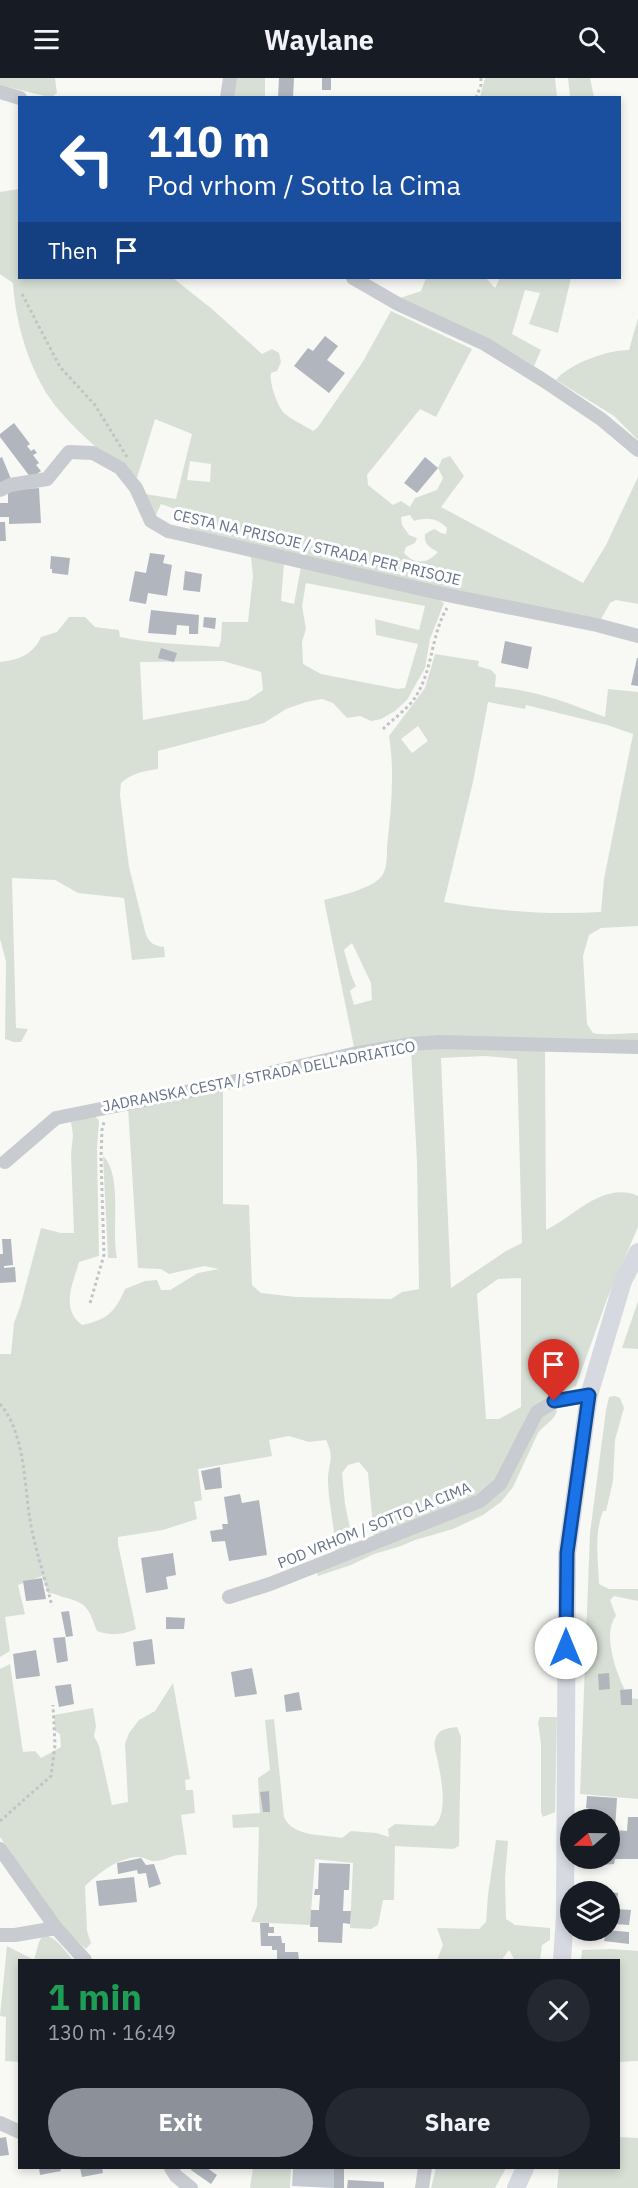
<!DOCTYPE html>
<meta charset="utf-8">
<style>
:root{--surface:#171b24;--page:#242831;--text:#f1f3f6;--muted:#9ea1a6;--accent:#8c9099}
body{margin:0;font-family:"IBM Plex Sans",sans-serif;background:var(--page);color:var(--text);height:100vh;display:flex;flex-direction:column;font-size:22px;white-space:nowrap}
*{box-sizing:border-box;margin:0}
p{font-size:20px;color:var(--muted)}
.icon{flex:none;width:33px;height:33px;fill:none;stroke:currentColor;stroke-width:2;stroke-linecap:round;stroke-linejoin:round}
.map{position:relative;flex:1;overflow:hidden}
.panel{position:absolute;left:18px;top:1881px;width:602px;height:210px;display:flex;flex-direction:column;background:var(--surface);border-radius:0px;box-shadow:0 3px 9px #0003}
.panel>*{flex:none}
.guide{position:absolute;left:18px;top:18px;width:603px;height:183px;border-radius:0px;box-shadow:0 3px 9px #0003;background:#1a4fa0;color:#fff;overflow:hidden}
.needle{width:39px;rotate:250deg}
.controls{position:absolute;left:560px;top:1731px;display:grid;gap:12px}
.controls a{display:grid;place-items:center;width:60px;height:60px;border-radius:50%;background:var(--surface);box-shadow:0 3px 9px #0003;font-size:30px}
.pin{position:absolute;display:grid;place-items:center;width:51px;height:51px;color:#fff;margin:-62px -26px;border-radius:50% 50% 50% 0;rotate:-45deg;box-shadow:0 0 6px #0007}
.pin .icon{rotate:45deg}
.me{position:absolute;width:66px;margin:-33px;rotate:0deg;stroke-linejoin:round;filter:drop-shadow(0 0 4px #0008)}
.turn{display:flex;align-items:center;gap:21px;height:126px;padding:0 30px;font-size:27px}
.turn .icon{width:78px;height:78px;stroke-width:2.5}
.turn b{display:block;font-size:42px;line-height:51px}
.then{display:flex;align-items:center;height:57px;padding:0 30px;background:#0003;gap:12px;font-size:22px}
.round{display:grid;place-items:center;flex:none;width:63px;height:63px;border-radius:32px;background:var(--page)}
.headline{display:flex;align-items:center;justify-content:space-between;height:102px;padding:0 30px}
h1{font-size:36px;font-weight:800;line-height:45px;color:#1e9e55}
.primary-button{display:flex;gap:12px;margin-top:auto;padding:12px 30px}
.primary-button a{flex:1;height:69px;border-radius:36px;background:var(--accent);color:#fff;font-size:24px;font-weight:800;line-height:69px;text-align:center}
.primary-button a+a{background:var(--page);color:var(--text)}
header{display:flex;justify-content:space-between;align-items:center;height:78px;padding:0 30px;background:var(--surface);font-size:27px;font-weight:800}
.map>svg:first-child{display:block}
.green{fill:#d8e0d6;fill-rule:evenodd}
.water{fill:#c3cad1}
.building{fill:#b1b6be}
.lines{fill:none;stroke-linecap:round;stroke-linejoin:round}
.path{stroke:#c2c3c6;stroke-width:3;stroke-dasharray:3 3;stroke-linecap:butt}
.minor{stroke:#c8cbcf;stroke-width:14}
.secondary{stroke:#d6dae0;stroke-width:18}
.route-casing{stroke:#114b97;stroke-width:15}
.route{stroke:#1a73e8;stroke-width:10}
.labels{text-anchor:middle;dominant-baseline:central;stroke-width:6;stroke-linejoin:round;paint-order:stroke}
.street-label{font-size:15px;fill:#667288;stroke:#fff}
</style>
<header><svg class="icon" aria-label="menu" viewBox="0 0 24 24"><path d="M4 6h16M4 12h16M4 18h16"/></svg>Waylane<svg class="icon" aria-label="search" viewBox="0 0 24 24"><circle cx="10" cy="10" r="6"/><path d="M15 15l6 6"/></svg></header>
<div class="map">
<svg width="638" height="2110" viewBox="0 0 638 2110">
<rect width="100%" height="100%" fill="#f8f8f5"/>
<!-- green -->
<g class="green">
<polygon points="0,0 55,0 57,15 52,19 49,19 0,7"/>
<polygon points="233,0 265,0 265,19 230,20"/>
<polygon points="485,0 555,0 557,19 480,19"/>
<polygon points="568,0 590,0 594,19 570,19"/>
<path d="M19,111L20,200H173L212,231L262,276L272,271L279,275L281,284L277,293L271,295C269,304 277,328 284,335C292,342 304,347 313,353L318,349L362,285L391,233L472,271L436,339L420,331L367,397L368,407L393,427L401,423L410,429L415,420L437,412L443,400L438,390L442,381L450,378L464,398L441,429L583,505L606,467L638,399V526L616,522L610,525L601,541L554,533L191,456L189,436L161,426L156,437L145,416L176,421L192,356L155,341L137,400C124,389 109,380 96,369C79,354 55,331 44,311C26,280 15,240 13,205L0,196V114ZM190,383L211,386L210,404L187,402ZM410,437L414,443C428,439 437,440 447,450L446,456L441,455L434,451L425,456C424,467 429,469 438,474C427,486 415,487 404,475L406,469L415,465L417,460L409,457L402,447L401,439Z"/>
<polygon points="426,200 486,200 495,210 500,200 571,200 558,255 529,246 540,215 525,212 512,256 541,272 534,288 487,260 400,220 421,213"/>
<path d="M638,240V362L614,338L556,302C570,285 608,272 629,272Z"/>
<path d="M251,479L284,486L281,523L294,526L301,489L434,519L444,525L430,561L425,590L407,622L395,633L381,641L371,643L360,638L347,640L333,625L322,621L306,624L286,631L264,645L158,673V691C144,693 132,695 121,705L120,717L129,789L146,857C150,865 154,868 164,869L165,879L132,882L124,820L78,815L55,802L12,800L16,950L28,951L21,964H14L5,961L6,883L0,861V584C18,582 33,577 41,559L57,554L69,539H85L95,549L119,552L120,559C151,566 187,566 219,569L221,562L222,544H248L253,498ZM306,505L425,528L419,552L375,541L376,557L418,566L405,610L398,611L321,596L303,586L302,564L306,551L302,528ZM223,583L261,594L263,612L248,622L143,642L140,584Z"/>
<path d="M435,576L479,583L478,588L491,592L496,597L495,609C533,611 569,625 605,639L608,611L638,614V848L601,850L589,857L583,878L587,946L593,955C608,958 623,955 638,955V965L410,961L354,969L324,822C339,818 376,810 383,796C387,789 387,777 387,769C391,733 395,694 389,658L425,610ZM488,624L525,631L526,627L607,647L633,656L604,801L601,834C548,837 496,833 444,824L473,704ZM418,648L428,663L412,675L401,661ZM352,865L371,905L372,922L354,927L350,913L356,908L351,897L344,872Z"/>
<path d="M424,969L545,972L546,1152C575,1138 603,1103 638,1118V1149L607,1221L576,1308L545,1322L497,1402L475,1420L374,1459L368,1395L359,1384L348,1387L342,1395L345,1426L350,1450L348,1459L352,1469L337,1475L335,1472C335,1449 329,1428 328,1405C327,1386 336,1382 326,1362L309,1364L289,1358L269,1362L272,1378L198,1391L202,1422L194,1424L197,1441L163,1452L118,1459V1466L136,1551C122,1557 112,1558 97,1553C89,1533 89,1526 67,1520C60,1519 56,1515 48,1515L42,1498L18,1507L25,1536L5,1539L10,1573L0,1579V1276H11L14,1245L20,1229L41,1150L61,1155H74L71,1076L73,1057L71,1044L94,1038L99,1042L97,1071L99,1178L79,1184C73,1206 60,1230 82,1247C107,1242 115,1234 125,1211L145,1203L157,1202L161,1212H170L198,1195L219,1191L204,1188L169,1196L161,1191L138,1190L128,1029L223,1010V1126L249,1127L252,1207L261,1215L296,1219L391,1221L402,1214L419,1211L417,1084L411,971ZM485,978L517,981L522,1165L506,1173L451,1210L441,980ZM521,1200V1329L499,1341H486L477,1216L498,1201Z"/>
<path d="M103,1078C123,1096 111,1153 117,1180H108Z"/>
<polygon points="638,1223 638,1271 622,1270"/>
<path d="M615,1318L620,1320L624,1330L615,1362L613,1403L606,1433H603C594,1456 598,1482 599,1506L609,1511H638V1523L614,1518L610,1522L616,1538C601,1557 618,1600 629,1620L638,1621V1721L580,1716L590,1455L606,1332L609,1319Z"/>
<path d="M553,1331L557,1332C555,1343 544,1346 538,1355L513,1409L501,1424L483,1437L453,1451L415,1462L401,1468L374,1476L351,1487L318,1498L316,1492L486,1425L539,1341Z"/>
<path d="M10,1586L23,1674L35,1673L41,1680L61,1669L60,1656L55,1653L54,1637L93,1630L96,1648L94,1658L99,1668L112,1727L128,1724L125,1666L129,1655L139,1642L155,1633L173,1605L190,1701L185,1702L186,1712H193L195,1735L181,1737L187,1777C174,1775 167,1782 156,1783C150,1784 144,1779 138,1779C117,1780 99,1795 85,1808L87,1853L91,1865L86,1871L67,1854L53,1836L0,1759V1591Z"/>
<polygon points="540,1639 557,1639 555,1734 543,1739 541,1734 541,1666 538,1644"/>
<path d="M274,1641L284,1739C294,1760 323,1756 342,1760L351,1753L376,1755L389,1759L388,1751L395,1746L434,1748C449,1736 441,1698 437,1680C436,1675 433,1667 435,1662C438,1651 447,1650 457,1649L461,1659L459,1768L453,1771L395,1768L394,1822H383L378,1847L371,1851L350,1850L353,1785L315,1781L310,1847L251,1844L257,1828L259,1749L233,1750L232,1737L260,1735L258,1700L270,1692L265,1642Z"/>
<polygon points="496,1762 508,1763 505,1800 506,1841 515,1847 550,1850 550,1862 542,1867 540,1882 514,1881 509,1872 503,1880 503,1882 437,1882 443,1867 437,1850 479,1851 486,1844 488,1817"/>
<path d="M43,1857C56,1858 65,1873 73,1882H20L19,1984L5,1983L6,1939L0,1938L7,1868L34,1882L39,1864Z"/>
<polygon points="611,1871 638,1873 638,1983 618,1984 618,1882 581,1882 582,1872"/>
<polygon points="618,2059 638,2060 638,2110 557,2110 559,2090 618,2090"/>
<polygon points="253,2090 291,2090 290,2110 250,2110"/>
<polygon points="436,2090 506,2090 495,2110 431,2110"/>
</g>
<!-- water -->
<polygon class="water" points="334,2090 334,2110 292,2108 293,2091"/>
<!-- building -->
<g class="building">
<polygon points="279,0 294,0 293,20 278,20"/>
<rect x="322" y="0" width="9" height="12"/>
<polygon points="325,258 338,268 327,282 345,295 329,315 294,288 308,270 313,273"/>
<polygon points="14,345 30,366 27,368 31,373 34,371 37,375 33,377 39,385 36,387 41,393 31,400 0,359 0,356"/>
<polygon points="2,379 11,401 0,405 0,380"/>
<polygon points="425,379 438,390 417,415 404,405"/>
<polygon points="39,410 41,445 9,446 9,439 0,439 0,425 8,425 8,412"/>
<polygon points="0,444 5,444 6,463 0,463"/>
<polygon points="150,475 165,477 163,485 172,487 167,518 148,515 146,526 129,523 135,493 146,495"/>
<polygon points="51,478 70,480 68,497 52,495 52,491 50,491"/>
<polygon points="185,493 202,496 200,514 183,512"/>
<polygon points="151,532 199,537 198,556 189,556 189,548 177,547 176,557 148,555"/>
<polygon points="204,539 216,540 215,551 203,549"/>
<polygon points="505,563 532,569 528,591 501,585"/>
<polygon points="161,570 177,575 174,584 158,580"/>
<polygon points="637,580 638,580 638,608 631,607"/>
<polygon points="2,1161 11,1161 13,1187 4,1188 4,1190 15,1189 16,1204 0,1205 0,1176 3,1176"/>
<polygon points="220,1389 222,1410 205,1412 201,1393"/>
<polygon points="240,1416 242,1425 259,1422 267,1477 229,1483 225,1463 212,1464 210,1453 223,1451 222,1446 228,1446 224,1419"/>
<polygon points="173,1475 176,1497 166,1499 168,1511 146,1515 141,1480"/>
<polygon points="42,1500 46,1521 26,1523 23,1503"/>
<polygon points="69,1533 73,1558 66,1559 61,1534"/>
<polygon points="166,1539 185,1540 184,1551 166,1551"/>
<polygon points="65,1559 68,1583 57,1585 53,1560"/>
<polygon points="152,1561 155,1586 136,1588 133,1564"/>
<polygon points="36,1572 40,1598 16,1601 13,1576"/>
<polygon points="252,1590 257,1616 235,1619 231,1594"/>
<polygon points="609,1595 610,1611 599,1612 598,1596"/>
<polygon points="71,1606 74,1626 59,1629 55,1608"/>
<polygon points="632,1611 632,1627 621,1627 620,1612"/>
<polygon points="299,1614 302,1632 286,1634 284,1617"/>
<polygon points="269,1713 270,1734 263,1734 260,1714"/>
<polygon points="587,1718 617,1720 615,1752 627,1753 628,1739 638,1739 638,1781 615,1781 614,1786 601,1787 601,1780 609,1780 609,1742 589,1742 590,1731 586,1730"/>
<polygon points="141,1780 146,1787 154,1786 161,1806 149,1810 146,1795 138,1796 137,1792 118,1796 117,1785"/>
<polygon points="319,1785 350,1786 349,1812 344,1812 343,1833 351,1833 350,1846 343,1845 342,1865 318,1864 318,1849 310,1849 311,1832 319,1832 320,1817 314,1817 315,1811 318,1811"/>
<polygon points="134,1799 137,1824 99,1828 96,1803"/>
<polygon points="609,1814 618,1815 617,1829 609,1828"/>
<polygon points="616,1831 631,1832 629,1847 614,1846"/>
<polygon points="260,1845 269,1845 269,1849 274,1849 274,1855 268,1855 268,1858 281,1858 282,1865 285,1865 285,1874 298,1874 299,1882 277,1882 277,1872 272,1872 272,1868 261,1868"/>
<polygon points="606,1852 629,1854 629,1866 604,1863"/>
<polygon points="6,2059 9,2077 0,2078 0,2060"/>
<polygon points="39,2090 60,2090 61,2093 40,2097"/>
<polygon points="80,2090 102,2090 103,2095 82,2099"/>
<polygon points="192,2090 207,2090 217,2097 211,2106 191,2092"/>
<rect x="334" y="2090" width="10" height="20"/>
<polygon points="348,2102 384,2104 384,2110 347,2110"/>
</g>
<g class="lines">
<!-- path -->
<g class="path">
<polyline points="476,20 481,7 481,0"/>
<polyline points="22,216 60,289 95,327 127,379"/>
<path d="M383,651C393,641 409,630 416,618C433,591 431,557 447,530"/>
<polyline points="90,1225 104,1177 101,1080 102,1052 104,1044"/>
<path d="M0,1326C25,1355 24,1405 30,1442C35,1471 45,1500 52,1528"/>
<polyline points="0,1743 51,1698 55,1667 53,1627"/>
</g>
<!-- minor -->
<g class="minor">
<polyline points="0,14 20,20"/>
<polyline points="227,20 230,0"/>
<polyline points="353,200 398,226 485,266 543,302 601,341 638,372"/>
<polyline points="0,412 10,407 47,401 69,374 93,375 120,390 136,410 151,443 168,453 452,518 597,547 638,558"/>
<polyline points="5,1084 56,1040 205,1010 353,976 411,966 440,964 638,969"/>
<polyline points="229,1519 270,1506 480,1423 500,1406 537,1334 554,1324 589,1317"/>
<polyline points="0,1771 56,1850 85,1882"/>
<polyline points="0,1857 15,1857 56,1850"/>
<polyline points="0,2045 20,2054"/>
<polyline points="171,2090 176,2098 191,2110"/>
<polyline points="422,2110 425,2090"/>
</g>
<!-- secondary -->
<g class="secondary">
<polyline points="562,1882 565,1838 567,1475 589,1317 623,1203 638,1174"/>
<polyline points="516,2110 525,2090"/>
</g>
</g>
<g class="lines">
<defs>
<polyline id="route" points="554,1323 589,1317 567,1475 566,1570"/>
</defs>
<!-- route casing -->
<use href="#route" class="route-casing"/>
<!-- route -->
<use href="#route" class="route"/>
</g>
<g class="labels">
<!-- street labels -->
<g class="street-label">
<text transform="translate(317 469) rotate(13)">CESTA NA PRISOJE / STRADA PER PRISOJE</text>
<text transform="translate(259 998) rotate(-11)">JADRANSKA CESTA / STRADA DELL'ADRIATICO</text>
<text transform="translate(374 1447) rotate(-22)">POD VRHOM / SOTTO LA CIMA</text>
</g>
</g>
</svg>
<div class="controls">
<a><svg class="needle" viewBox="-14 -14 28 28"><path d="M0-13l5 13h-10z" fill="#e53935"/><path d="M0 13l5-13h-10z" fill="#9ea1a6"/></svg></a>
<a><svg class="icon" aria-label="layers" viewBox="0 0 24 24"><path d="M12 4l9 5-9 5-9-5zM3 14l9 5 9-5"/></svg></a>
</div>
<div class="pin" style="left:554px;top:1323px;background:#d93025"><svg class="icon" aria-label="arrive" viewBox="0 0 24 24"><path d="M6 21V4h12l-3 4 3 4H6"/></svg></div>
<svg class="me" style="left:566px;top:1570px" viewBox="-20 -20 40 40"><circle r="19" fill="#fff"/><path d="M0-13L10 11 0 6-10 11z" fill="#1a73e8"/></svg>
<div class="guide">
<div class="turn"><svg class="icon" aria-label="left" viewBox="0 0 24 24"><path d="M17 20v-9H6M10 6l-5 5 5 5"/></svg><div><b>110 m</b>Pod vrhom / Sotto la Cima</div></div>
<div class="then">Then<svg class="icon" aria-label="arrive" viewBox="0 0 24 24"><path d="M6 21V4h12l-3 4 3 4H6"/></svg></div>
</div>
<section class="panel">
<div class="headline"><div><h1>1 min</h1><p>130 m · 16:49</p></div><a class="round"><svg class="icon" aria-label="close" viewBox="0 0 24 24"><path d="M6 6l12 12M18 6L6 18"/></svg></a></div>
<div class="primary-button"><a>Exit</a><a>Share</a></div>
</section>
</div>
